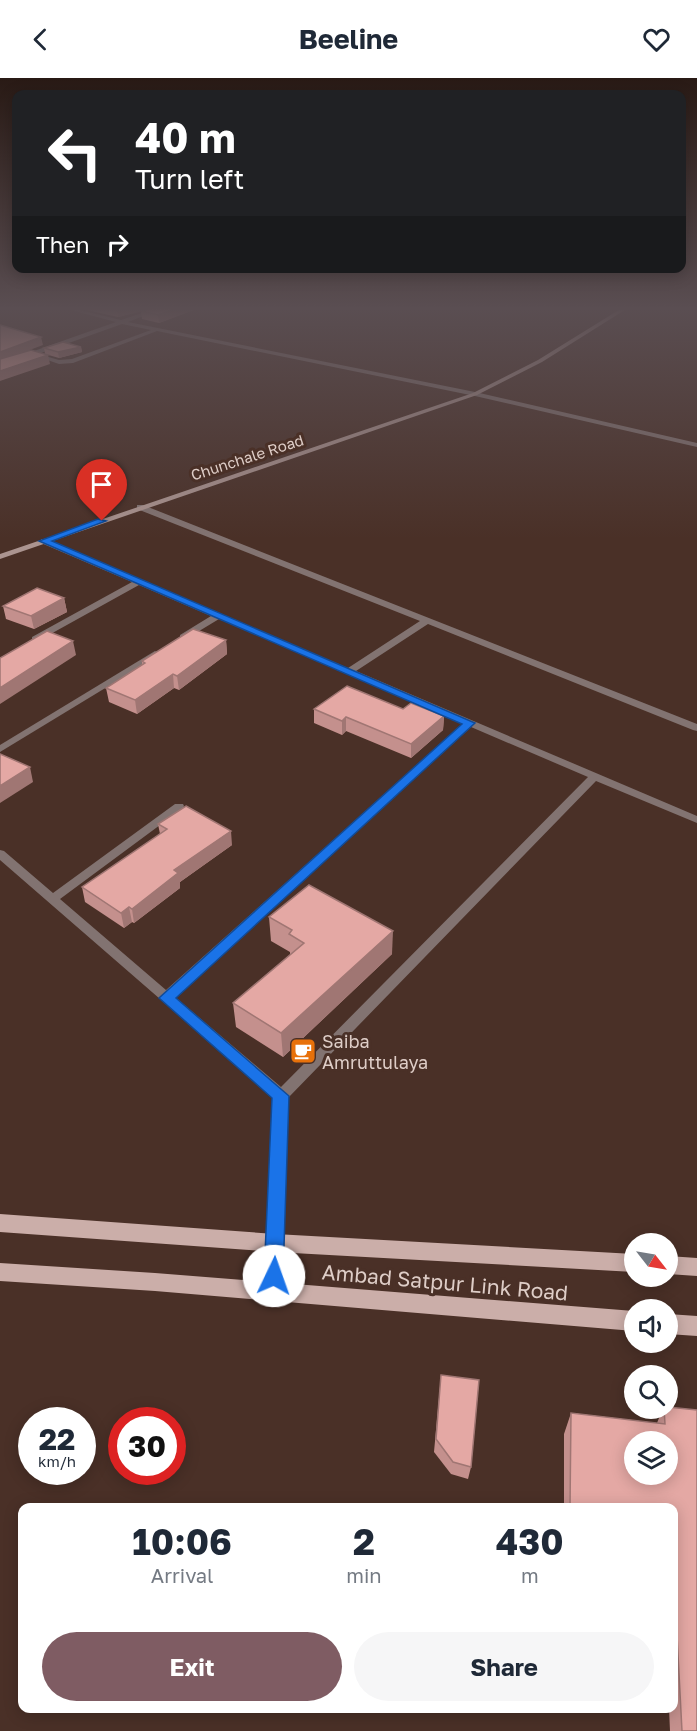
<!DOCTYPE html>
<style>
:root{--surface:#fff;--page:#f6f6f7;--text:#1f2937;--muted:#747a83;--accent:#7f5c63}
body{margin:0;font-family:"Golos Text",sans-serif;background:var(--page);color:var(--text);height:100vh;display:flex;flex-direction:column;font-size:22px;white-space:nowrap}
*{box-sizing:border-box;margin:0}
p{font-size:20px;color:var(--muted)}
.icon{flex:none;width:33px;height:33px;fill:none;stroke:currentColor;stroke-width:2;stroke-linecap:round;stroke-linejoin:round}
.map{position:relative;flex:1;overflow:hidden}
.details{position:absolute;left:18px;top:1425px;width:660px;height:210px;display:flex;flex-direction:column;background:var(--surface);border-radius:12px;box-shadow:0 3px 15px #0003}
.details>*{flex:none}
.banner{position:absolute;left:12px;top:12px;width:674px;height:183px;border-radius:12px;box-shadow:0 3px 15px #0003;background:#202124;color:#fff;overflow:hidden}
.needle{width:39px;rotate:121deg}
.fabs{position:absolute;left:624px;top:1155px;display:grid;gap:12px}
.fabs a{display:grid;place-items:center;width:54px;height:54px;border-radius:50%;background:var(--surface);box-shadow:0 3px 15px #0003;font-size:30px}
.speed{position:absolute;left:18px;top:1329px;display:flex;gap:12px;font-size:30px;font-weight:700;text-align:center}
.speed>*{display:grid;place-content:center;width:78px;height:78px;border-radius:50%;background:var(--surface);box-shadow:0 3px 15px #0003;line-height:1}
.speed small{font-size:15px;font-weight:400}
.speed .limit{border:9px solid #d22;background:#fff;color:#111}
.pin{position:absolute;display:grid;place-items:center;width:51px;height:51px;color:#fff;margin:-62px -26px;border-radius:50% 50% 50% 0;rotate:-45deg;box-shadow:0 0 6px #0007}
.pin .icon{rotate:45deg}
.me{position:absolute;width:66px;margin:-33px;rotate:3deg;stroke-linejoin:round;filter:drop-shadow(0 0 4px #0008)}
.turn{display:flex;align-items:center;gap:21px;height:126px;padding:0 24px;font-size:27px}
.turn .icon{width:78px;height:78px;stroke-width:2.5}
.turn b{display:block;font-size:42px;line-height:51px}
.then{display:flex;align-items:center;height:57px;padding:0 24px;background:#0003;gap:12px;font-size:22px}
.eta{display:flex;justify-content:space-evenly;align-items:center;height:102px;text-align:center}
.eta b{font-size:36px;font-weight:700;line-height:42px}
.cta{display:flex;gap:12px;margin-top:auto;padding:12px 24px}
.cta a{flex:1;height:69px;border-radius:36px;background:var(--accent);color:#fff;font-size:24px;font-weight:700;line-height:69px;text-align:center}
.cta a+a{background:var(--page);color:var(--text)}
header{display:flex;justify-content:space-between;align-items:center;height:78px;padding:0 24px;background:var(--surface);font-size:27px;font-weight:700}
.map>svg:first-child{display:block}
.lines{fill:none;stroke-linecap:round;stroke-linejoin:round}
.street{fill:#827371;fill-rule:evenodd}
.secondary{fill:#ab9490;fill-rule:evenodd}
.primary{fill:#cbaea9;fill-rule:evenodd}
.wall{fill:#c4908d}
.shaded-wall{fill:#a07673}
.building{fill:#e4a8a4;stroke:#a07673;stroke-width:1.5;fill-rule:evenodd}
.route{fill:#1a73e8;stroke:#114b97;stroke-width:1.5}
.labels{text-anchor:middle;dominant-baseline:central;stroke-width:6;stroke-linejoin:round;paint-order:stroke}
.far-street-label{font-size:15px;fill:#decdc7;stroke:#4a3027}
.poi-label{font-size:18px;fill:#decdc7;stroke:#4a3027;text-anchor:start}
.near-street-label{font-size:21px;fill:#decdc7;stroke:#4a3027}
</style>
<header><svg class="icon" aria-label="back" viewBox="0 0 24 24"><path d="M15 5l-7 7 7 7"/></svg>Beeline<svg class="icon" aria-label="heart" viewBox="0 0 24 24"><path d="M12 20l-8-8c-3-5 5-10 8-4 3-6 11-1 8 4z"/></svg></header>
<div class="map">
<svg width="697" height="1653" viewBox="0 0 697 1653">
<rect width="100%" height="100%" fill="#4a3027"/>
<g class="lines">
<!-- street -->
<g class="street">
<path d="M63,230H71L121,242L157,230H164L128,244L475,314L697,365V369L475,318L157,253L73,285L59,286L33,277L0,289V285L116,244ZM122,246L151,252L72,281L59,282L38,276Z"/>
<path d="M137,427H143L697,646V653L693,652L428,546L356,593L697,738V745L596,703L288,1020L281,1214L279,1219L273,1222L267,1219L265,1214L274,1020L0,782V772L4,773L53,815L175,726H183L184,728L183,730L60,821L166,912L463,646L219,541L186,561H180V557L211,538L139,507L38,563H32V559L132,504L41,465V461H44L348,590L420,543L137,431ZM471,649L588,699L281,1009L175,919Z"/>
<polygon points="155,573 160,576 158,578 0,674 0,667"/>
</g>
<!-- secondary -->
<polygon class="secondary" points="622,230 628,230 542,284 477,317 0,481 0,476 473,315 538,282"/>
<!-- primary -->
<g class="primary">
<polygon points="0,1136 275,1156 634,1176 634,1194 275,1174 0,1154"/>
<polygon points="668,1178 697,1180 697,1198 668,1196"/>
<polygon points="0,1185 155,1195 634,1233 634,1253 155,1213 0,1203"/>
<polygon points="668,1236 697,1238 697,1258 668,1256"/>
</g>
</g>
<!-- wall -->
<g class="wall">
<polygon points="78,230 199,230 159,245 142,241 141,233 118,239"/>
<polygon points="81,269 82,274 59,280 45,276 44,270"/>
<polygon points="64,520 67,534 34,551 6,541 3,528"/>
<polygon points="226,562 227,576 179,612 174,610 137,636 109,624 106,610 142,587 142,583"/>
<polygon points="314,631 403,631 444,638 443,652 411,680 346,653 342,657 314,645"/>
<polygon points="158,746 232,767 180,804 180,810 134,845 132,844 124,850 85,824 82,809 160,756"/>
<polygon points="269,839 392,876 283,979 236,949 233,925 290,877 290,874 271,863"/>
<polygon points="441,1297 471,1389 468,1401 451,1396 434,1374"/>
<polygon points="663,1330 668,1330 697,1653 670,1653 669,1630 674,1630 674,1430 564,1430 564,1356 571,1335 657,1345"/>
</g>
<!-- shaded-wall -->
<g class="shaded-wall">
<polygon points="122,230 156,230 118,239 117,231"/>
<polygon points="178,230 199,230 159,245 158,237"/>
<polygon points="41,259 43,267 0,283 0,274"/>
<polygon points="81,269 82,274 59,280 58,274"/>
<polygon points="48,277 50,286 0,303 0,293"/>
<polygon points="64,520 67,534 34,551 31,538"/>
<polygon points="226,562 227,576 179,612 177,598"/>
<polygon points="73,563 76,577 0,626 0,610"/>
<polygon points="173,596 174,610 137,636 135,622"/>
<polygon points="444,638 443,652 411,680 411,666"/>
<polygon points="346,639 346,653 342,657 342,643"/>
<polygon points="30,689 33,704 0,725 0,708"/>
<polygon points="231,753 232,767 180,804 180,810 134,845 132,831 174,792"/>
<polygon points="129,829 132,844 124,850 121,835"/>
<polygon points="393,853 392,876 283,979 281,955"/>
</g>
<!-- building -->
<g class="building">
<polygon points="150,230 178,230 158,237 141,233"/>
<polygon points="0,247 41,259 0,274"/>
<polygon points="63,264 81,269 58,274 44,270"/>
<polygon points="31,272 48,277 0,293 0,281"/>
<polygon points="37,510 64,520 31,538 3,528"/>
<polygon points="193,551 226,562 177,598 173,596 135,622 106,610 145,585 142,583"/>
<polygon points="47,553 73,563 0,610 0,580"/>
<polygon points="347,608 403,631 411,625 444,638 411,666 346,639 342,643 314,631"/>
<polygon points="0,676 30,689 0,708"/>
<polygon points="186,728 231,753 174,792 178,795 132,831 129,829 121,835 82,809 167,751 158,746"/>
<polygon points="309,807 393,853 281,955 233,925 304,865 289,856 292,852 269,839"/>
<polygon points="441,1297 479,1302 471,1389 453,1384 436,1361"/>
<path d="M668,1329L697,1332V1653H682L674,1500V1430H570L571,1335L665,1346L664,1330H668ZM634,1364H668V1396H634Z"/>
</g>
<!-- sky -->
<linearGradient id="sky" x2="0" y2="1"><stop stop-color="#291a15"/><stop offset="0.5" stop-color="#5a4e52"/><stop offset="1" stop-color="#5a4e52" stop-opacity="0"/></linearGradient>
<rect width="697" height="461" fill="url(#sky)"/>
<!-- route -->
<polygon class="route" points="98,441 106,443 52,463 475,645 176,920 289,1018 283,1198 280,1204 274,1206 267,1204 264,1198 272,1020 159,920 462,646 39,463"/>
<!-- icons -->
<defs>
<symbol id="cafe-square" viewBox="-11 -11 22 22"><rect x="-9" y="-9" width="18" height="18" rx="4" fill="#e8710a" stroke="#4a3027"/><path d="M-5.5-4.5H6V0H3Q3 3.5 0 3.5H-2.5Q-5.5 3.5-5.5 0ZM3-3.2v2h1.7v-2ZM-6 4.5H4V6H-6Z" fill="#fff"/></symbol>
</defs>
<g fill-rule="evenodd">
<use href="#cafe-square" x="288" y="958" width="30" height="30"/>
</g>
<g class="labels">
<!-- far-street labels -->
<g class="far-street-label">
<text transform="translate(247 379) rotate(-18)">Chunchale Road</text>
</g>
<!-- poi labels -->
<g class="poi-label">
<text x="322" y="963">Saiba<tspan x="322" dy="21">Amruttulaya</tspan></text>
</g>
<!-- near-street labels -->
<g class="near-street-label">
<text transform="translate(445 1204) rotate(5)">Ambad Satpur Link Road</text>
</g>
</g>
</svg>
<div class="fabs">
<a><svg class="needle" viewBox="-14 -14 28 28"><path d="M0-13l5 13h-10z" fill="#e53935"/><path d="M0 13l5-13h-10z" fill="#747a83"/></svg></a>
<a><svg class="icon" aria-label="sound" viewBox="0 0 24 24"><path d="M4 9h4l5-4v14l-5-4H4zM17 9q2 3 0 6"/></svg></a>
<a><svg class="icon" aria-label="search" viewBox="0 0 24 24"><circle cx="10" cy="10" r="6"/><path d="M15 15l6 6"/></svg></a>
<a><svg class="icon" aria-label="layers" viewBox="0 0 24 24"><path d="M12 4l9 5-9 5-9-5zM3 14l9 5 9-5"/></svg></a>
</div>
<div class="speed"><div>22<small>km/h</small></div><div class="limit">30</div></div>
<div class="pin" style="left:102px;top:443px;background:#d93025"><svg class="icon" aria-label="arrive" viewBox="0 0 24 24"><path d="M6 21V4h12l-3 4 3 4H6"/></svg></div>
<svg class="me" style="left:274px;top:1198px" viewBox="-20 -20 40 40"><circle r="19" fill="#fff"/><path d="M0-13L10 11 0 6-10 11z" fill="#1a73e8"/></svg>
<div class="banner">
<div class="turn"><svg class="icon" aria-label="left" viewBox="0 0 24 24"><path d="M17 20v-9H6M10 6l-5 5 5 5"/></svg><div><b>40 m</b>Turn left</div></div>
<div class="then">Then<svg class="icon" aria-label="right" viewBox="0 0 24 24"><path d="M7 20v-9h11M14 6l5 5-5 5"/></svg></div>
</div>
<section class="details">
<div class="eta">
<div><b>10:06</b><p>Arrival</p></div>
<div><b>2</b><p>min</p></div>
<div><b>430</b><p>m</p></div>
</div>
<div class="cta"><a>Exit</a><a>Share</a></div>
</section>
</div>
